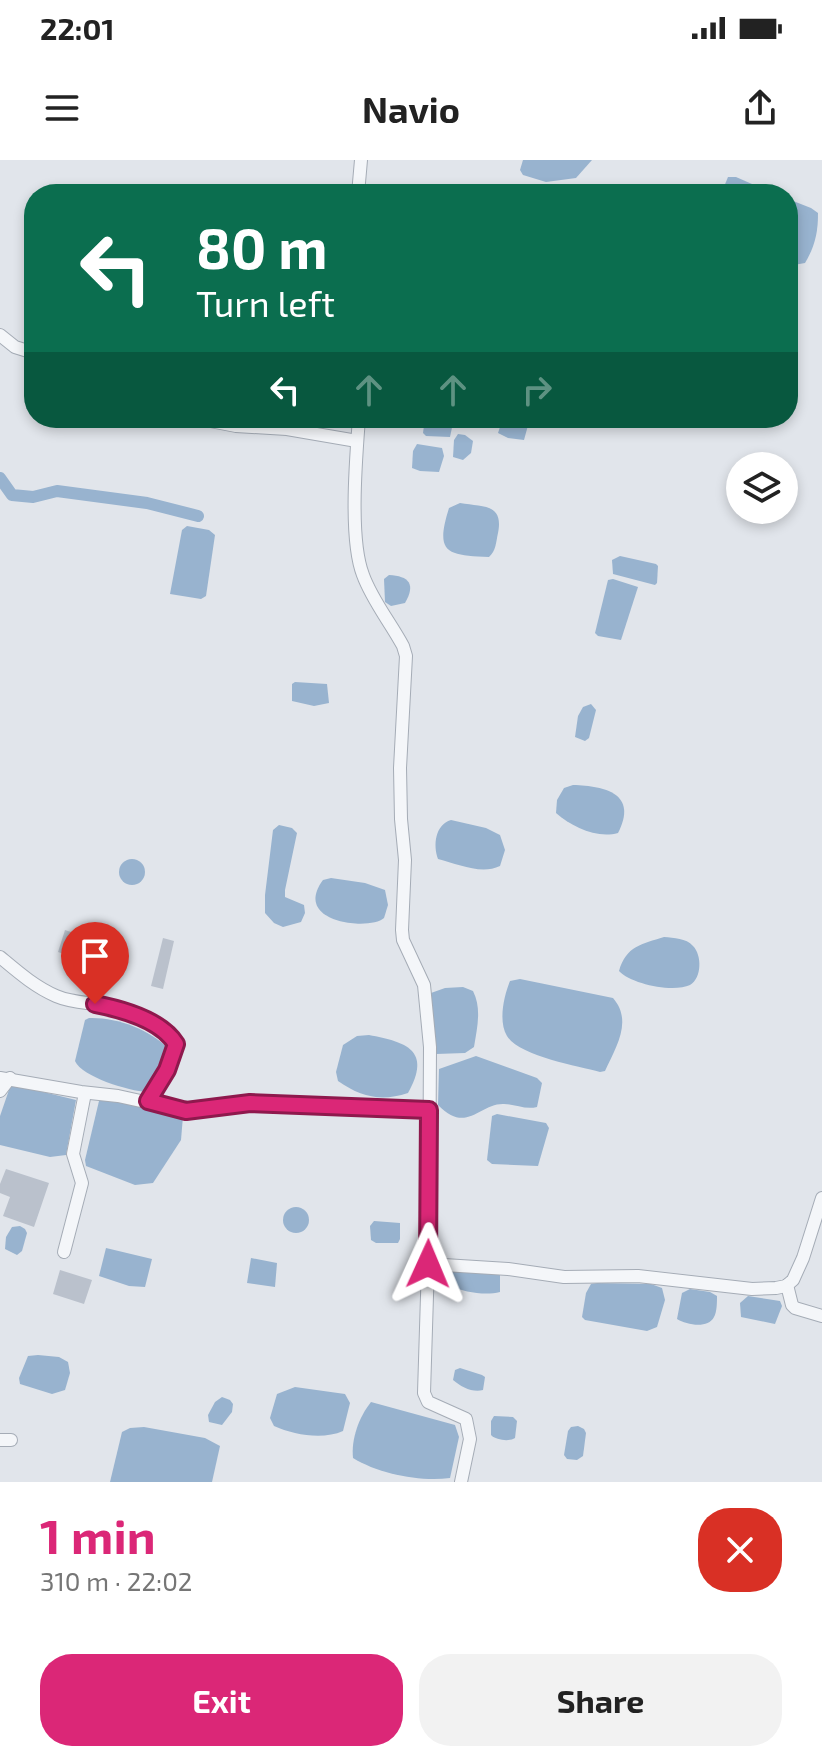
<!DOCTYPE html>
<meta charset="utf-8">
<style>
:root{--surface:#fff;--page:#f2f2f2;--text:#222;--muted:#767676;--accent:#db2777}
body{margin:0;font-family:"Exo 2",sans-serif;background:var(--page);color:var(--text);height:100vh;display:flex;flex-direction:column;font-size:30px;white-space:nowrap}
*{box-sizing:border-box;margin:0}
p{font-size:26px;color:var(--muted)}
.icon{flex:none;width:44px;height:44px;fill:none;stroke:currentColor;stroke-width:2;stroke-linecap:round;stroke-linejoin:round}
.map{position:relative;height:1322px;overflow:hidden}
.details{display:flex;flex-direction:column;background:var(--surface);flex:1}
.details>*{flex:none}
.top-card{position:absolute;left:24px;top:24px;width:774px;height:244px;border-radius:32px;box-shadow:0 4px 12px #0003;background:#0b6e4f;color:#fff;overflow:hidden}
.controls{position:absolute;left:726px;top:292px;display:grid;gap:16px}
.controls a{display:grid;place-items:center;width:72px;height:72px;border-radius:50%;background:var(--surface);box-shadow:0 4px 12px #0003;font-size:40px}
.pin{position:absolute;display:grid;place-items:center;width:68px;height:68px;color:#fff;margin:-82px -34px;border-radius:50% 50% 50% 0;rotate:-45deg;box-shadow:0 0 8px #0007}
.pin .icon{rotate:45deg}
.me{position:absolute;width:88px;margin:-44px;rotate:1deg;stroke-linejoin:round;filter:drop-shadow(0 0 6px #0008)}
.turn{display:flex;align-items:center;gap:28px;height:168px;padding:0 40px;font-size:36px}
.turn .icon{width:104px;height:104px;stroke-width:2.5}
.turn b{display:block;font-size:56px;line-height:68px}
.lanes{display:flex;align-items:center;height:76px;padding:0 40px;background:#0003;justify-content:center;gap:40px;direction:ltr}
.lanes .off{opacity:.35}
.round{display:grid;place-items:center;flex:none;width:84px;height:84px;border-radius:32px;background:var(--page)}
.head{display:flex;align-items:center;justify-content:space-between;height:136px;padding:0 40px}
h1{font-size:48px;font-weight:700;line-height:60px;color:var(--accent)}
.action{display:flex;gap:16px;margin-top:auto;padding:16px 40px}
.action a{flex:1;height:92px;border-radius:32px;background:var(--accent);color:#fff;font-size:32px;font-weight:700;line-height:92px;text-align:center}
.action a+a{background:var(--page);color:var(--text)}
.status{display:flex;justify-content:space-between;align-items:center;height:56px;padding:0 40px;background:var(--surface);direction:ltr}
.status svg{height:22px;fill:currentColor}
header{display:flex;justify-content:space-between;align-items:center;height:104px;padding:0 40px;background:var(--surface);font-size:36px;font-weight:700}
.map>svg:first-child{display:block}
.water{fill:#98b3cf}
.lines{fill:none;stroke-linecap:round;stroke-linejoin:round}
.canal{stroke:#98b3cf;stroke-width:12}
.building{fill:#bac1cc}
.minor-casing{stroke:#a5acb6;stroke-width:14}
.minor{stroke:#f4f6f9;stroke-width:12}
.route-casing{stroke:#8e194d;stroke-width:20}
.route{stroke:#db2777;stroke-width:14}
</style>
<div class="status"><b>22:01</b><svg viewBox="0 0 49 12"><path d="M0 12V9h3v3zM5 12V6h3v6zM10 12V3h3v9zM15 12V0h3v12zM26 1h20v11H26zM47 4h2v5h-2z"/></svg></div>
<header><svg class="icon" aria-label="menu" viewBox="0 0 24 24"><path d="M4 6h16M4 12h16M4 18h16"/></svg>Navio<svg class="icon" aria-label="share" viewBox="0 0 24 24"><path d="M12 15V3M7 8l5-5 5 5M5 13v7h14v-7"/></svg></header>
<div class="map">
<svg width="822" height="1322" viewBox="0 0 822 1322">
<rect width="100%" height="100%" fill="#e1e5eb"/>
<!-- water -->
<g class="water">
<polygon points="523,0 592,0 576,18 546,22 523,15 520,10"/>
<polygon points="728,17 736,17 775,34 721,34"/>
<path d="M788,39L811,48L818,53C818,73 815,86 805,103L788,106Z"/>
<polygon points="425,258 454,258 450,277 426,276 423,273"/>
<polygon points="503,258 530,258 524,280 508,278 498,273"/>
<polygon points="458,274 465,275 473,281 471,293 463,300 453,297 454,280"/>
<polygon points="417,284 442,288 444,296 439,312 420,311 412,308 413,291"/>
<path d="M460,343C482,347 504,343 498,373C496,382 496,391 489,397C446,395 435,393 449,348Z"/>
<polygon points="187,366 209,370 215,375 206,436 201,439 170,434 182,370"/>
<polygon points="620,396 656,404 658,406 657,423 655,425 613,414 612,400"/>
<path d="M389,415C409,416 416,424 405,443L391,446L385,442L384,419Z"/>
<polygon points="613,419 638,427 621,480 598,476 595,473 608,420"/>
<polygon points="295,522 327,524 329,543 314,546 292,541 292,524"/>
<polygon points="591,544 596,550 589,578 585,581 575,577 578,556 583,547"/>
<path d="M573,625C606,626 638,634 618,673C597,679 572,667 556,653L557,640L564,628Z"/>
<path d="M451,660L486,668L500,675L505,690L500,706C481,715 458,704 438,699C433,685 435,665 451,660Z"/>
<polygon points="279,665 292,668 297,673 285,730 285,737 304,745 305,753 301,762 283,767 274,763 265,753 265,735 273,670"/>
<circle cx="132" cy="712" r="13"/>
<path d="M331,718L365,723L385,730L388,745L384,758C370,771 291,763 323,720Z"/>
<path d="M664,777C674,778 686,778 693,786C702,795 702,818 690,825C673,833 631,824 619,811C626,786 642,784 664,777Z"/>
<path d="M520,819L613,838C633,861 616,887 605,911L600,912C578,906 519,896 507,876C498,861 504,836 510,821Z"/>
<path d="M463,827L473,831C482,849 477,868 474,887L465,893L436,894L431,833L445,828Z"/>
<path d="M89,858C117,857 148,869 168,888L166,900L147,932C129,931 82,917 75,901L85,860Z"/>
<path d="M369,875C406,882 432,890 408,933C381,942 361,937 338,921L336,912L343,885L357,876Z"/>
<path d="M476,896L537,918L542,923L537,947C525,950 515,944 504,944C479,943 467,975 438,945L439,909Z"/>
<polygon points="11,924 76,940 66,995 50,997 0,985 0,956"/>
<polygon points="103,939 183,956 181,980 153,1023 135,1025 86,1006 85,1000 99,941"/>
<polygon points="497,954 546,963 549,968 538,1006 492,1004 487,1000 492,956"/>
<circle cx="296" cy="1060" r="13"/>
<polygon points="374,1061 400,1063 400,1079 398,1083 376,1083 371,1080 370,1066"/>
<polygon points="20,1066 25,1069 27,1073 22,1091 17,1095 5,1089 6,1077 12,1067"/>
<polygon points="106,1088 152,1099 145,1127 129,1126 99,1116"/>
<polygon points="251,1098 277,1103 275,1127 247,1123"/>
<path d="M452,1110L500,1115V1132C485,1136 464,1132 450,1126Z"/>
<polygon points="597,1123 651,1124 662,1128 665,1140 657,1167 647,1171 585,1160 582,1157 586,1133 591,1124"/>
<path d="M690,1129L710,1132L717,1136C717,1142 717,1152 714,1157C708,1169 687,1165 677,1159L682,1133Z"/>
<polygon points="748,1136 780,1141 782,1146 775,1164 741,1157 740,1143"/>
<polygon points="38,1195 59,1197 68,1202 70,1213 65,1230 52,1234 20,1224 19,1218 28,1196"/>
<path d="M460,1208L482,1215L485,1217L483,1230C473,1233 461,1227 453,1220L455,1210Z"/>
<path d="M295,1227L345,1234L350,1243L343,1271C323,1280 294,1275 274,1266L270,1258L277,1234Z"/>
<polygon points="222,1237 230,1240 233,1244 232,1252 222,1265 209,1262 208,1255 215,1242"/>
<path d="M371,1242L455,1265L459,1277L450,1318C420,1322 379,1314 353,1298C351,1279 359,1257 371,1242Z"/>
<path d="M494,1256L513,1257L517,1261L515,1278C509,1282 496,1280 491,1275V1261Z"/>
<polygon points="578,1266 584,1269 586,1273 583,1296 577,1300 567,1299 564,1295 568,1271 571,1267"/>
<polygon points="144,1267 205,1278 220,1286 212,1322 110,1322 122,1272 130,1268"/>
</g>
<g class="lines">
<!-- canal -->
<polyline class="canal" points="0,318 12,335 33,337 57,331 147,343 198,356"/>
</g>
<!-- building -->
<g class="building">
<polygon points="65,770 80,775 73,797 58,792"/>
<polygon points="163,778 174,781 163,829 151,826"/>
<polygon points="6,1009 49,1023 34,1067 3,1056 10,1037 0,1033 0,1024"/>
<polygon points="60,1110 92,1120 84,1144 53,1134"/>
</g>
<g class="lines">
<defs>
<g id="minor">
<polyline points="358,34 361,0"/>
<polyline points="0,175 15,187 34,193"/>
<polyline points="195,258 236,266 287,269 357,281"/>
<path d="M359,258C356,298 349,379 363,415C372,440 390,462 403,486L406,496L400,608L401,659L405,700L402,770L403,780L424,825L430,887L429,1071L424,1233L428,1242L466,1259L470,1279L461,1322"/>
<path d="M0,797C18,812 35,827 56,836C74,844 94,842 112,847C133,853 164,865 176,884L167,910L148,941"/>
<polyline points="0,918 81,932 118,936 186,951 250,943 429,950"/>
<polyline points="0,931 10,918"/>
<polyline points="64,1092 82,1023 73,994 85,933"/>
<polyline points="428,1104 508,1109 564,1117 638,1116 752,1129 776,1128 786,1126 793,1120 803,1098 822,1038"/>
<polyline points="787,1125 792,1145 795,1148 822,1156"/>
<polyline points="0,1280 11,1280"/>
</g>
</defs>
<!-- minor casing -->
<use href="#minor" class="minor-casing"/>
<!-- minor -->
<use href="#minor" class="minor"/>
</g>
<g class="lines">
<defs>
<path id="route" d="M95,844C121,849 161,860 176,884L167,910L148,941L186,951L250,943L429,950L428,1104"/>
</defs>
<!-- route casing -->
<use href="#route" class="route-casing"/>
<!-- route -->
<use href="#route" class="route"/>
</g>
</svg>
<div class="controls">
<a><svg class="icon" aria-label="layers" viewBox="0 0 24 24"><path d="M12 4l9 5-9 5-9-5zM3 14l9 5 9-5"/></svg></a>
</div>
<div class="pin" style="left:95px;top:844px;background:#d93025"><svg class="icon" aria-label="arrive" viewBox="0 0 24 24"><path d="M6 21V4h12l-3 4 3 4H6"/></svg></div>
<svg class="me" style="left:428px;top:1104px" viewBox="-20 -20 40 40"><path d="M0-17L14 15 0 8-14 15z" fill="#db2777" stroke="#fff" stroke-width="4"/></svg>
<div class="top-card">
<div class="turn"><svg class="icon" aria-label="left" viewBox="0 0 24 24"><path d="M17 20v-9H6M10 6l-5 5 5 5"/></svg><div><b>80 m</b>Turn left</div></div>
<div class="lanes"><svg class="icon" aria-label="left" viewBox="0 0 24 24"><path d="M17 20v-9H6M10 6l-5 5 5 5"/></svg><svg class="icon off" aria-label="ahead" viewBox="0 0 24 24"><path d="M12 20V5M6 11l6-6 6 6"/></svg><svg class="icon off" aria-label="ahead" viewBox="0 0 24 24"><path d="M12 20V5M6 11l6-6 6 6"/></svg><svg class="icon off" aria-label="right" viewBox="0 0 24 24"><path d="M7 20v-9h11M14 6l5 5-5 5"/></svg></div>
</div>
</div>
<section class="details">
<div class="head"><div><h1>1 min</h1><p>310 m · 22:02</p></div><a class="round" style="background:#d93025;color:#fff"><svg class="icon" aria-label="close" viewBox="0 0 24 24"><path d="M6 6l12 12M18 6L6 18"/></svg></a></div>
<div class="action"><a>Exit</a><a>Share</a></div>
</section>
